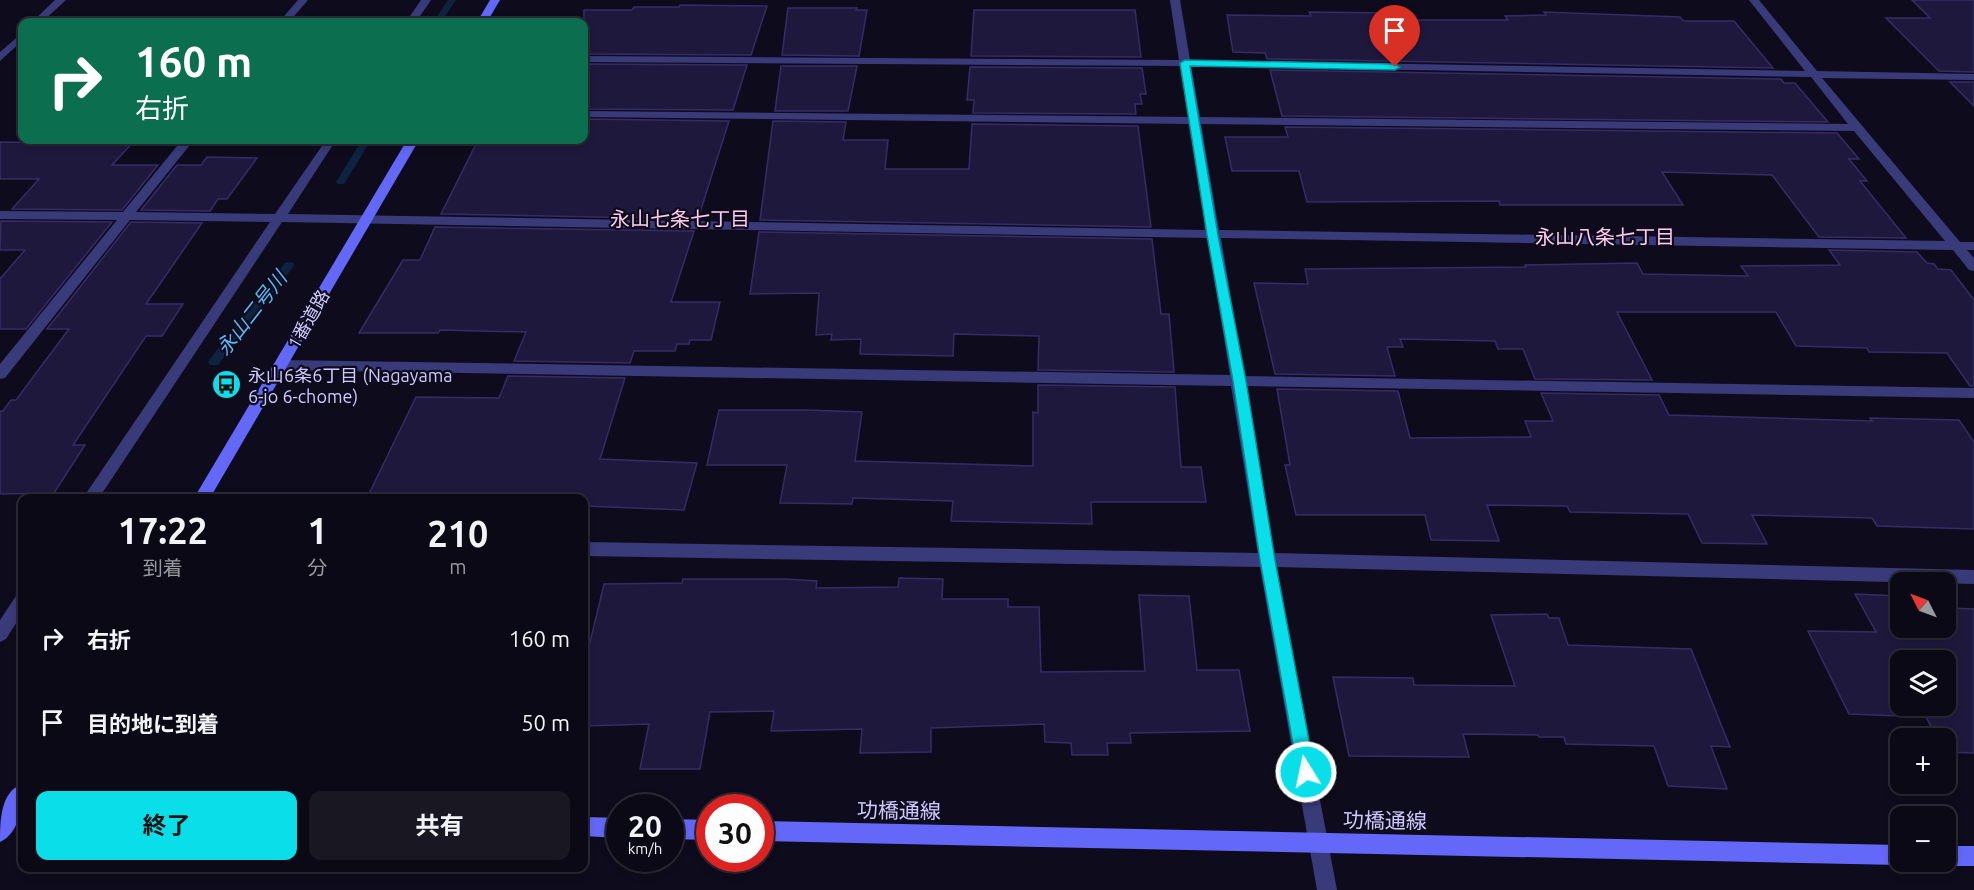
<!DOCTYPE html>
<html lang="ja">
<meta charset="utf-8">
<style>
:root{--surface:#0a0915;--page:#181722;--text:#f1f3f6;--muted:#999aa0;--line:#2a2a34;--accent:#09dee9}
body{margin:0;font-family:Ubuntu,"Noto Sans JP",sans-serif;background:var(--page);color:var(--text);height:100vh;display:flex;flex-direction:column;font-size:22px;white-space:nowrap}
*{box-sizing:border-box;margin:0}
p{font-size:20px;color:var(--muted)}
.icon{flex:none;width:33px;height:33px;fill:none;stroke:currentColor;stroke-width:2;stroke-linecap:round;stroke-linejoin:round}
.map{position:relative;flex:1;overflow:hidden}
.sheet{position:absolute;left:18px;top:494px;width:570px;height:378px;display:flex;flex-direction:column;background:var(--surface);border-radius:12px;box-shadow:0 3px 9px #0003,0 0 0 2px var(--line)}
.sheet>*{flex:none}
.hud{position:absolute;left:18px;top:18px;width:570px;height:126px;border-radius:12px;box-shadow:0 3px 9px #0003,0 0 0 2px var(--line);background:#0b6e4f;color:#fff;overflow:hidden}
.needle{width:39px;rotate:312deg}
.buttons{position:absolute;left:1890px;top:572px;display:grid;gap:12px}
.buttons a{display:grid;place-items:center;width:66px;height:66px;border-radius:12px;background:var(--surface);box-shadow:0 3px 9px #0003,0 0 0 2px var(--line);font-size:30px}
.speed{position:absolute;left:606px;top:794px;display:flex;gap:12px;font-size:30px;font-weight:700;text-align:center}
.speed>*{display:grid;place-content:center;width:78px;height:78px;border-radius:50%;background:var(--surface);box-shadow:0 3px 9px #0003,0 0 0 2px var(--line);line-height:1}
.speed small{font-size:15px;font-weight:400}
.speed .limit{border:9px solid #d22;background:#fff;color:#111}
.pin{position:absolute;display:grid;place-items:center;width:51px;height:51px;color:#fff;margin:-62px -26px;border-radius:50% 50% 50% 0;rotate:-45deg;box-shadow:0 0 6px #0007}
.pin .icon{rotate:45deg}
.me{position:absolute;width:66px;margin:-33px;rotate:350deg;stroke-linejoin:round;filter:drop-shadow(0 0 4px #0008)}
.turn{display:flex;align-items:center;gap:21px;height:126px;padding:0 18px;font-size:27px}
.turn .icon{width:78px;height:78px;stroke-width:2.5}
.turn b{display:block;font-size:42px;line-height:51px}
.eta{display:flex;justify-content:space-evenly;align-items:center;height:102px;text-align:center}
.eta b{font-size:36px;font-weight:700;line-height:42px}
.button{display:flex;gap:12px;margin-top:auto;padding:12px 18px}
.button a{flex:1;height:69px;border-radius:12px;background:var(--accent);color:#111;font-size:24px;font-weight:700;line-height:69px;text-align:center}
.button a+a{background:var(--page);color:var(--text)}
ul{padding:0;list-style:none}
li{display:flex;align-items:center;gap:18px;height:84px;padding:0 18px}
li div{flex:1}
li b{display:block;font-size:22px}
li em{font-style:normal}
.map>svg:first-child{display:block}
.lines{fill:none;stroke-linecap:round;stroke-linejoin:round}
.stream{fill:#0d233f;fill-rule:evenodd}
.building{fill:#1e193c;stroke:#352c67;stroke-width:1.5;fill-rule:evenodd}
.street{fill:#393a79;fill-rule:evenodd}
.secondary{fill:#6468f9;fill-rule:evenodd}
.route{fill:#09dee9;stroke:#069097;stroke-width:1.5}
.labels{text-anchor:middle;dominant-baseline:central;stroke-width:4.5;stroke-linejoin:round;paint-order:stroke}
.street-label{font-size:18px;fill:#ccc9fd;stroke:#0e0c1c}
.poi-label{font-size:18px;fill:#ccc9fd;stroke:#0e0c1c;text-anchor:start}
.neighbourhood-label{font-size:20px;fill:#fdcbed;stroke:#0e0c1c}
.water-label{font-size:20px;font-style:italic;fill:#5cb8f8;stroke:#0e0c1c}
.near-street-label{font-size:21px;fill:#ccc9fd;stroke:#0e0c1c}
</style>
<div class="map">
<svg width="1974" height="890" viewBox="0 0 1974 890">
<rect width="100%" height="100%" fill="#0e0c1c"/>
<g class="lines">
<!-- stream -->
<g class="stream">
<polygon points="448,0 456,0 441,22 433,22"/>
<polygon points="362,140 371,140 344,184 338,184 336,182"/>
<polygon points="289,262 293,263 294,265 293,267 218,365 210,365 208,362 210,359 285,263"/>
</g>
</g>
<!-- building -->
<g class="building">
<polygon points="1912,0 1974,0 1974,72 1939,71 1886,18 1930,18"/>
<polygon points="680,5 767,6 751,55 584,54 584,10 632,10 634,7 679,7"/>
<polygon points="788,8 857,8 856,10 867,10 859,56 782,55"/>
<polygon points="974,10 1135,10 1141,57 971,56"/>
<polygon points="1309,12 1392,13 1395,20 1508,20 1505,16 1546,15 1544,12 1680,17 1683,21 1734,21 1773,68 1267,59 1265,53 1233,52 1227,15 1311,16"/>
<polygon points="584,64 747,65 733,110 584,109"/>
<polygon points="781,66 857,66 848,111 775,111"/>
<polygon points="970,67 1142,68 1146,94 1140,94 1142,104 1135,104 1136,114 973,113 974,100 967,100"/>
<polygon points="1270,70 1781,79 1784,83 1795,83 1828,122 1282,116"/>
<polygon points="1950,82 1974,82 1974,106"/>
<polygon points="584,119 729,121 698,219 441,214 478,140 584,140"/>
<polygon points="773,121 846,122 843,140 888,140 885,169 969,169 972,124 1138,126 1151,227 760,220"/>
<polygon points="1285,127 1837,133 1859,159 1849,159 1867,181 1860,181 1906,238 1819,237 1772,175 1662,172 1683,205 1500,205 1499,201 1307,202 1299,171 1232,171 1225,137 1288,137"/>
<polygon points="78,140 135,140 112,165 158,165 122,210 12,209 39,179 0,179 0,142 75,143"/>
<polygon points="207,157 257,158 227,199 218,199 210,211 141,210 177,165 201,165"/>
<polygon points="1,221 112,222 26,329 0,329 0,279 25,250 0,250"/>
<polygon points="131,222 202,223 146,304 183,304 162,336 146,336 73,445 85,445 54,493 0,494 0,411 3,411 11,400 16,400 69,329 47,329"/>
<polygon points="435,227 694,231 671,302 720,302 711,340 690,340 689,344 677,344 675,351 634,351 630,363 514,361 526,332 440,330 438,333 359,333 403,260 420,260"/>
<polygon points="759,232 1152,239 1161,314 1169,314 1174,372 1038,370 1039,336 954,334 953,356 860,354 861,339 831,340 832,334 816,335 819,293 750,294"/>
<polygon points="1829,250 1917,252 1927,263 1934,264 1938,269 1951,270 1974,300 1974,386 1970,386 1947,353 1869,352 1867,348 1796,346 1776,312 1617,312 1652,380 1535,379 1523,349 1498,349 1495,341 1400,339 1403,347 1387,347 1395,376 1275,374 1254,283 1308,284 1305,269 1526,267 1525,265 1637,263 1643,274 1748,276 1741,266 1840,265"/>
<polygon points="508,376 625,378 600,459 697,463 684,510 584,506 584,498 367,498 416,397 499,398"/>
<polygon points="1038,385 1175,387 1181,467 1201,467 1206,502 1091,502 1092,524 951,521 953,501 853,498 852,504 780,503 787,465 707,465 719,410 807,410 862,412 855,461 1033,466 1033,412 1038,413"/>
<polygon points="1277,389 1398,391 1410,438 1531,437 1525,421 1553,421 1541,393 1659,395 1669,415 1872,421 1870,418 1959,420 1974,442 1974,529 1877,526 1872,518 1752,515 1767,544 1702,543 1688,514 1570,512 1567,506 1487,505 1499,541 1431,540 1425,515 1296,515 1285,465 1290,465"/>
<polygon points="899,578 943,579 942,599 1008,599 1008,607 1039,607 1041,672 1145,671 1139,595 1189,596 1197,670 1239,670 1250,731 1130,733 1131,743 1107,743 1108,755 1072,755 1071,743 1045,742 1044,724 931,728 931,752 860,753 862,729 771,731 774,711 710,712 700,769 640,769 649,724 584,726 584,667 604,584 682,583 683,579 785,579 817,581 816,588 898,587"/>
<path d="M1855,594L1900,596V627H1946V601L1949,608L1974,609V753L1946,752V738H1937L1926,717L1849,714L1808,631L1876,632ZM1900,660H1946V705H1900Z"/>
<polygon points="1547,614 1549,618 1559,618 1568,645 1691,649 1730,747 1711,746 1727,789 1668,786 1654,746 1566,744 1564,737 1539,737 1538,735 1463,734 1469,757 1349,756 1333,677 1413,678 1414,685 1515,686 1491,615"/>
</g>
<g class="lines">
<!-- street -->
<g class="street">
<polygon points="55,0 66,0 42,22 32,22"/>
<polygon points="298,0 308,0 289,22 279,22"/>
<polygon points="421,0 431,0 416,22 406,22"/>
<path d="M1170,0H1180L1190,60L1805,71L1749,0H1759L1817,71L1974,74V80L1822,78L1960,242H1974V250H1967L1974,258V271L1969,270L1953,250L1221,238L1244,376L1974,388V398L1246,386L1274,553L1974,570V584L1276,567L1337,890H1317L1260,567L584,556V542L1258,553L1231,386L281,370L274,365L281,360L1230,375L1208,238L282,222L99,498H83L270,222L130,220L5,378L0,379V364L117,220L0,219V211L123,212L182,140H194L136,212L275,214L326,140H336L288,214L1206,230L1190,124L584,117V111L1189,117L1180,66L584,62V56L1179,60ZM1191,66L1811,77L1848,124L1200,117ZM1201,124L1854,131L1945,241L1219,230Z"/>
<polygon points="22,33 22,41 0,61 0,52"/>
<polygon points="22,594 22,614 6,639 0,642 0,620 16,596"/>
</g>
<!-- secondary -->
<g class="secondary">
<polygon points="490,0 500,0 487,22 477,22"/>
<polygon points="407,140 419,140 210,498 194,498"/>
<path d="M22,784C24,802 20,833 0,842C0,822 0,792 22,784Z"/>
<polygon points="584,817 620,818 620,838 584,836"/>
<polygon points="670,819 710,820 710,840 670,839"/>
<polygon points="760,821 1900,845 1900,861 1907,861 1900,865 760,841"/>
<polygon points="1946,846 1974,846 1974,866 1946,866 1939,863 1938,861 1946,861"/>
</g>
</g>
<!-- route -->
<polygon class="route" points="1185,60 1395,64 1400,67 1395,70 1190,66 1218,235 1246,381 1275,560 1315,772 1312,778 1306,780 1300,778 1298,772 1260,560 1233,381 1207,235 1180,63"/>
<!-- icons -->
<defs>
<symbol id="bus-disc" viewBox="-11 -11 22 22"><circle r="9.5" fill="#09dee9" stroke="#0e0c1c"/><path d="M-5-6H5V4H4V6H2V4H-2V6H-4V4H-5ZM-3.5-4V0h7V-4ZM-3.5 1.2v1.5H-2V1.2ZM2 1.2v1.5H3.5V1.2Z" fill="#111"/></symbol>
</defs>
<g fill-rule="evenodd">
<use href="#bus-disc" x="210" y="368" width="33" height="33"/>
</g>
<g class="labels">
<!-- street labels -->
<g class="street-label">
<text transform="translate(308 319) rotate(-60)">1番道路</text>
</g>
<!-- poi labels -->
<g class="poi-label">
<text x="248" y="375">永山6条6丁目 (Nagayama<tspan x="248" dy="21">6-jo 6-chome)</tspan></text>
</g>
<!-- neighbourhood labels -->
<g class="neighbourhood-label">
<text x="680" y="218">永山七条七丁目</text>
<text x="1605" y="236">永山八条七丁目</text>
</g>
<!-- water labels -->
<g class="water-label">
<text transform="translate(251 313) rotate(-52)">永山二号川</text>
</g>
<!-- near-street labels -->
<g class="near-street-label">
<text transform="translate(899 810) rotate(1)">功橋通線</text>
<text transform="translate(1385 820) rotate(1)">功橋通線</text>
</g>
</g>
</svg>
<div class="buttons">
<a><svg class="needle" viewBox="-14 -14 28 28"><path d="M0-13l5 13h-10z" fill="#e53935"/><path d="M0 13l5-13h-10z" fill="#999aa0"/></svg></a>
<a><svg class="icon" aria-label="layers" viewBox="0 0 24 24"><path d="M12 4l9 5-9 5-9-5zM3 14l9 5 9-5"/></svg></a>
<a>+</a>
<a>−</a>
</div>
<div class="speed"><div>20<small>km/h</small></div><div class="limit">30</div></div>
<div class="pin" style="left:1395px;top:67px;background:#d93025"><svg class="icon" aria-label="arrive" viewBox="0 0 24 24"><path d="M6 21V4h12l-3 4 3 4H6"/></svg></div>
<svg class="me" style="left:1306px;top:772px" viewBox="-20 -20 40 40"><circle r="17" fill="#09dee9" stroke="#fff" stroke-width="3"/><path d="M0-11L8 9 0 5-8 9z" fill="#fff"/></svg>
<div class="hud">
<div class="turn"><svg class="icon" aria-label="right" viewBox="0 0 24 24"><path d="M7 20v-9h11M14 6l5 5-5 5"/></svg><div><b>160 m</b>右折</div></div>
</div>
<section class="sheet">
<div class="eta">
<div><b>17:22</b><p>到着</p></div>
<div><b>1</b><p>分</p></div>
<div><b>210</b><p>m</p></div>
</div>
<ul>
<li><svg class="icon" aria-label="right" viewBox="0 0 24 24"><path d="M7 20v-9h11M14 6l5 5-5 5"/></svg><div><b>右折</b></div><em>160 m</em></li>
<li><svg class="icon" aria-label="arrive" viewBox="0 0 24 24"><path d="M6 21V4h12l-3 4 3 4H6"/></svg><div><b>目的地に到着</b></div><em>50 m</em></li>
</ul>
<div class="button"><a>終了</a><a>共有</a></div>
</section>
</div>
